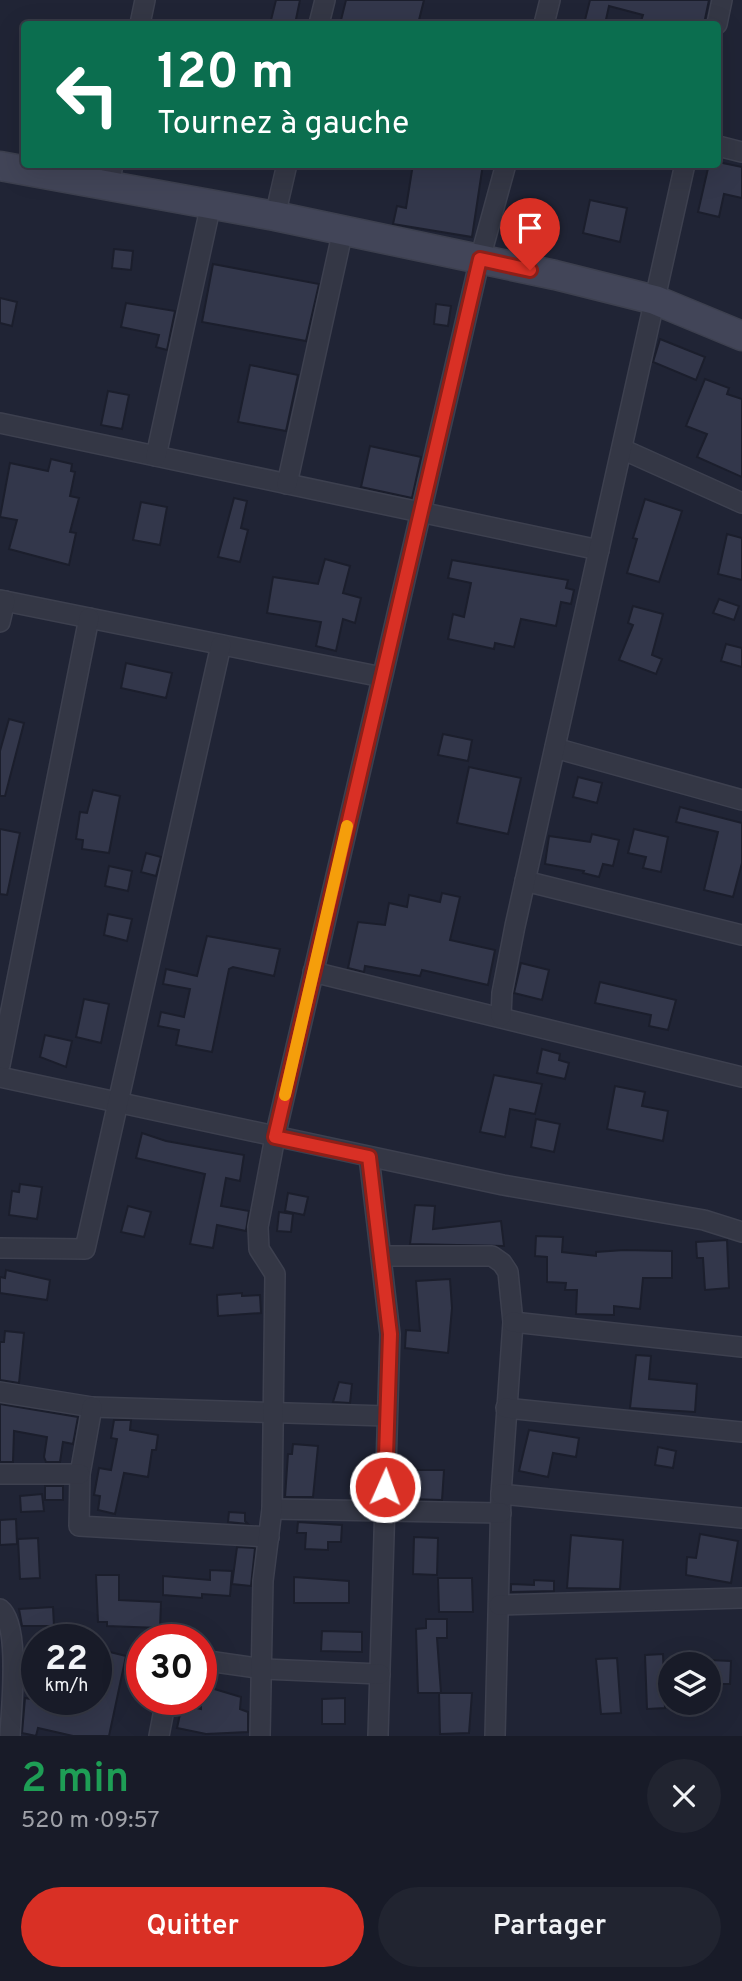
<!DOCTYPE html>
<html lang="fr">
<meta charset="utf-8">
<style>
:root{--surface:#181b28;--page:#212430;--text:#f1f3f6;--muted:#9fa1a8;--line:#363945;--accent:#d93025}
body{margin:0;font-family:Overpass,sans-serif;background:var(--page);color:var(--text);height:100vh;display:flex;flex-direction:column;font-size:26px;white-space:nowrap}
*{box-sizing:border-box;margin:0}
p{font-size:23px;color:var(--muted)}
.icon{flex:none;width:38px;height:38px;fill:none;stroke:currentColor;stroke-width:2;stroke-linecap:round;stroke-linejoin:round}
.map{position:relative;height:1736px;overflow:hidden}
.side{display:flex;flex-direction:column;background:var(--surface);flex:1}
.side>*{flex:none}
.banner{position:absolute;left:21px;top:21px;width:700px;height:147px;border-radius:7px;box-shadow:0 7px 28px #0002,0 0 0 2px var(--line);background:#0b6e4f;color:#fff;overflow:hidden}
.controls{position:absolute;left:658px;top:1652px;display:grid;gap:14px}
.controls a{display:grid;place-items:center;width:63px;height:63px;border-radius:50%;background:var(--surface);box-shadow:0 7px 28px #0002,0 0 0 2px var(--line);font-size:35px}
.speed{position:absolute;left:21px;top:1624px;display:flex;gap:14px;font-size:35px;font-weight:700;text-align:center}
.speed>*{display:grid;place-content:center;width:91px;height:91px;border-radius:50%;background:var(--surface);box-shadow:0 7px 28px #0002,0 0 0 2px var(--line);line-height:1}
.speed small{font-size:18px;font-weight:400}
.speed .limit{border:10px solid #d22;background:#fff;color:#111}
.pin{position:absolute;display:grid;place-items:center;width:60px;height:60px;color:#fff;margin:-72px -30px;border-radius:50% 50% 50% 0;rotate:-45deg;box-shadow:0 0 7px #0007}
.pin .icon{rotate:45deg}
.me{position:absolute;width:77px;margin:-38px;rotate:2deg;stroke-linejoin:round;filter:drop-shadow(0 0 5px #0008)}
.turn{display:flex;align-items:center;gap:24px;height:147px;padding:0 21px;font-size:32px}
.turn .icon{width:91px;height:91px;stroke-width:2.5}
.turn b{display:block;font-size:49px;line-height:60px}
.round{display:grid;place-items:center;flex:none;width:74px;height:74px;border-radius:37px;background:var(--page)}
.overview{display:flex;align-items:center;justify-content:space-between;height:119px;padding:0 21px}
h1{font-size:42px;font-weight:600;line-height:52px;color:#1e9e55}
.cta{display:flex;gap:14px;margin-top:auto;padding:14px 21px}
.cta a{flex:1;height:80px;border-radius:42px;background:var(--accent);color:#fff;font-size:28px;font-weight:600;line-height:80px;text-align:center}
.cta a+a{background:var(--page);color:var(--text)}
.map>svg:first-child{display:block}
.building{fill:#33374b;stroke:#1b1e2c;stroke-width:2}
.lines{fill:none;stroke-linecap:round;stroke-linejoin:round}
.street-casing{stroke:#3d404f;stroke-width:22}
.secondary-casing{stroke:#3d404f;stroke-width:31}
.street{stroke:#343745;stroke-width:19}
.secondary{stroke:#424558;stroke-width:28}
.route-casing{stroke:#8d1f18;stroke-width:18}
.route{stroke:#d93025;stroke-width:12}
.slow{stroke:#f59e0b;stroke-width:12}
</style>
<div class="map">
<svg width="742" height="1736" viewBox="0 0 742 1736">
<rect width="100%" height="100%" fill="#202435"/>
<!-- building -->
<g class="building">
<polygon points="276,0 300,0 295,24 270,24"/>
<polygon points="346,0 424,0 418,24 340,24"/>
<polygon points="590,0 709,0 704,24 640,24 643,15 609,6 605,24 584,24"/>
<polygon points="718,162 742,167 742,198 724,194 719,217 698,212 709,164 718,164"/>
<polygon points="413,164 483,164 472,237 393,224 397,206 406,208"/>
<polygon points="590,200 627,208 620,242 583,233"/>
<polygon points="114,249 133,251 131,270 112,268"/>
<polygon points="213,264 319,284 306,341 202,322"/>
<polygon points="0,298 17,302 12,326 0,323"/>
<polygon points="126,303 175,311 167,350 156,347 159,335 121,327"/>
<polygon points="436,304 451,306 448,326 434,324"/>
<polygon points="660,339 705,357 696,380 653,362"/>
<polygon points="250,365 298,375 286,431 238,422"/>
<polygon points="705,379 729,388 727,394 742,399 742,477 697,457 707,434 686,426"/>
<polygon points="108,391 129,395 122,429 101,425"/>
<polygon points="370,446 421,457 412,498 361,487"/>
<polygon points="51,459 72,464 71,471 75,472 70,496 79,498 70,532 76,533 69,565 9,549 17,520 0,517 10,463 48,471"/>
<polygon points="234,498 247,501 241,528 248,530 240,562 218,557"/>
<polygon points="645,499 682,511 659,582 627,573 637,539 633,538"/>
<polygon points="141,502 167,507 160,545 133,540"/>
<polygon points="727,534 742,538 742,580 718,574"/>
<polygon points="325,559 350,566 343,593 361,598 355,623 343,619 336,651 316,646 321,622 267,613 273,577 318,584"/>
<polygon points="452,560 568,580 566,588 574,590 571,604 561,602 556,626 521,619 514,647 495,643 494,649 448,639 453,614 464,617 471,583 448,578"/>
<polygon points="719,599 739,606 734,620 713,613"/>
<polygon points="633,606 663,614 652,655 662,659 656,674 619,660 633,625 628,623"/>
<polygon points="726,644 742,648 742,667 721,661"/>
<polygon points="126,663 172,673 166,698 121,688"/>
<polygon points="9,719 24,723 5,796 0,796 0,751"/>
<polygon points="443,734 472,740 468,761 438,755"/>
<polygon points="469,767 521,778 508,834 457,823"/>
<polygon points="578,777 602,783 597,803 573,797"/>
<polygon points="93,790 120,796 109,853 82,849 83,840 76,839 80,812 87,813"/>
<polygon points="680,807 742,823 742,863 733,897 704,890 718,832 676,822"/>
<polygon points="0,829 20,833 7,895 0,894"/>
<polygon points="634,829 668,837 661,872 643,868 646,857 628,853"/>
<polygon points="592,834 619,840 613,866 603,864 599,877 583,873 584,871 545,864 549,836 590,842"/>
<polygon points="146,853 161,857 156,876 141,872"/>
<polygon points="109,866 132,871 128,891 105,886"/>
<polygon points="442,893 460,897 450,940 495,950 488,985 422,970 420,976 365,966 364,972 348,968 358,922 385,925 389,903 407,907 409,895 440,902"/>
<polygon points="108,914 132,919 127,941 104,935"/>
<polygon points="207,936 280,949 274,976 233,967 229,969 212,1052 176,1045 179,1030 158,1026 161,1012 184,1017 190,989 163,984 166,969 197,976"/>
<polygon points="521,963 549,970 542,1000 514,993"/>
<polygon points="600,982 676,1000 668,1030 649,1026 651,1015 595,1003"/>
<polygon points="84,999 109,1004 101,1043 76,1037"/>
<polygon points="45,1035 72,1041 66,1067 40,1057"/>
<polygon points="542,1049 560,1054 559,1060 569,1063 565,1079 537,1073"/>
<polygon points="494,1075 542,1084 535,1114 510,1109 505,1137 480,1132"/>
<polygon points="615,1086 645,1092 642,1106 668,1111 663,1141 607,1129"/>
<polygon points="536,1119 560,1124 554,1152 531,1147"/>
<polygon points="142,1133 166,1141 244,1155 240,1181 226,1178 221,1206 249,1211 246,1231 217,1225 213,1248 190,1244 205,1174 136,1158"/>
<polygon points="20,1184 42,1187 37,1219 9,1215 12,1191 19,1192"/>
<polygon points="288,1193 308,1197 304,1215 285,1211"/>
<polygon points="415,1205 435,1206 433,1229 501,1221 504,1246 410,1244"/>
<polygon points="128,1206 151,1212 144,1237 121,1232"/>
<polygon points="279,1212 293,1214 291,1232 277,1231"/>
<polygon points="536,1236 563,1237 562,1252 596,1256 596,1252 624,1250 672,1251 672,1278 643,1278 640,1309 614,1306 614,1315 576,1314 577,1290 565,1290 566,1283 547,1282 547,1257 535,1256"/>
<polygon points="727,1240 729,1288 705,1290 703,1258 697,1258 696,1242"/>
<polygon points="6,1270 50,1280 47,1300 0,1293 0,1277 5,1278"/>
<polygon points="450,1279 452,1308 448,1353 405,1348 406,1330 420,1331 416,1281"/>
<polygon points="242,1293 242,1296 260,1295 261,1313 218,1316 217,1295"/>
<polygon points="5,1331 24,1333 19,1383 0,1380 0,1342 4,1342"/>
<polygon points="636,1355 651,1356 649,1379 697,1384 695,1412 630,1408"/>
<polygon points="339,1382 352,1384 350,1403 333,1402"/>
<polygon points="0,1404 78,1417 73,1444 63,1442 60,1462 46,1462 44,1457 47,1437 14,1431 13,1462 0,1462"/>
<polygon points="114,1420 131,1420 130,1430 158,1435 156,1450 152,1450 148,1477 124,1473 115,1514 98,1510 100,1496 94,1495 99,1468 111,1470 117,1439 111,1438"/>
<polygon points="529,1430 579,1438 576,1457 553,1453 548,1477 519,1471"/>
<polygon points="293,1444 318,1446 313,1497 285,1497 288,1454 292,1454"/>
<polygon points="658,1447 676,1451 673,1468 655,1465"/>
<polygon points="409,1470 444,1470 442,1500 408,1499"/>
<rect x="45" y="1486" width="18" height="14"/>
<polygon points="42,1494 44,1511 21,1512 20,1496"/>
<polygon points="229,1512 245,1513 245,1521 248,1524 228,1522"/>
<polygon points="16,1519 17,1544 0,1545 0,1520"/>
<polygon points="298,1522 342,1525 341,1542 328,1542 328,1550 305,1549 306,1533 297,1533"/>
<polygon points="700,1534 738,1541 731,1583 686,1575 687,1557 696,1558"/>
<polygon points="571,1535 623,1540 620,1589 567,1588"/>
<polygon points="414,1537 438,1538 437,1575 413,1574"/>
<polygon points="38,1538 40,1578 20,1579 18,1539"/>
<polygon points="237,1547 255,1548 251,1586 232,1584"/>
<polygon points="210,1570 232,1571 230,1596 202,1594 202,1598 163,1595 163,1576 210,1580"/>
<polygon points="96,1575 119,1575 119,1600 161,1602 160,1628 107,1626 107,1622 98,1622"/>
<polygon points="294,1577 349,1581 349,1603 294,1603"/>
<polygon points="438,1578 472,1578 473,1612 439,1612"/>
<polygon points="534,1580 554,1581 554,1591 511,1592 511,1584 534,1585"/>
<polygon points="53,1607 54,1626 22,1626 19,1609"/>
<polygon points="426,1619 447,1619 447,1638 437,1638 441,1693 418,1693 416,1629 426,1628"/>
<polygon points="322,1631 362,1632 362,1652 321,1651"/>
<polygon points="110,1652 126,1656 109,1736 73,1736 38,1728 36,1736 22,1733 25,1698 86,1709 88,1699 99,1699"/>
<polygon points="663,1654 665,1708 647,1709 645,1655"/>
<polygon points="617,1658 621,1713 601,1714 596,1659"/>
<polygon points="709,1660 731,1661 730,1684 709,1684"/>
<polygon points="201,1685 241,1697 240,1709 248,1712 248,1732 206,1734 177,1728 182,1705 201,1709"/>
<polygon points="439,1693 472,1693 469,1733 440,1734"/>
<polygon points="345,1698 345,1724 322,1724 322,1699"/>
</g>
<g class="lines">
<defs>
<g id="street">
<polyline points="140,24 145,0"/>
<polyline points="319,24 325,0"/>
<polyline points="544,24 550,0"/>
<polyline points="717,24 722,0"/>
<polyline points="718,146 742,152"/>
<polyline points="109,186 113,164"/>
<polyline points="275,216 287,164"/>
<polyline points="0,423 599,550"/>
<polyline points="622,449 742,503"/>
<polyline points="156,456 211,204"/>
<polyline points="287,484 343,230"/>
<polyline points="0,600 382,677"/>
<polyline points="0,622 5,601"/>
<polyline points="555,748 742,800"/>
<polyline points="525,881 742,935"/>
<polyline points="313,972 742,1077"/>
<polyline points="501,1016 502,993 515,926 685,164"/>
<polyline points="0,1065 89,618"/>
<polyline points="0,1077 503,1185 704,1220 742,1232"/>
<polyline points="369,1157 390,1334 378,1736"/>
<polyline points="0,1248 85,1249 221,645"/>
<polyline points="381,1256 492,1256 502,1263 508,1272 513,1322 501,1494 495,1736"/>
<polyline points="513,1322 742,1347"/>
<polyline points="0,1392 92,1407 387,1416"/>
<polyline points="92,1407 80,1474 79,1526 269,1537"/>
<polyline points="506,1408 742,1432"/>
<polyline points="0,1474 80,1474"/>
<polyline points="501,1494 742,1518"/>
<polyline points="272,1509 501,1513"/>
<polyline points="499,1605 742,1598"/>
<path d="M0,1609C21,1625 11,1709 10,1736"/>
<polyline points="201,1660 264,1669 380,1674"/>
<polyline points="159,1736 166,1699"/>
<polyline points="260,1736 263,1581 272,1509 275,1274 259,1249 258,1227 275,1137 480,259 506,164"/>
</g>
<polyline id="secondary" points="0,166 275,216 555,275 655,300 742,336"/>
</defs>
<!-- street casing -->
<use href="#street" class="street-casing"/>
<!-- secondary casing -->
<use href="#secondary" class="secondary-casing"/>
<!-- street -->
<use href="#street" class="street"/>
<!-- secondary -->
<use href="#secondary" class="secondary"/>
</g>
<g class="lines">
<defs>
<polyline id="route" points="385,1487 390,1334 369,1157 275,1137 480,259 530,270"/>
</defs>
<!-- route casing -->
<use href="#route" class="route-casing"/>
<!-- route -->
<use href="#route" class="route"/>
<!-- slow -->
<polyline class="slow" points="285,1095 347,826"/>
</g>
</svg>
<div class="controls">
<a><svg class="icon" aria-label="layers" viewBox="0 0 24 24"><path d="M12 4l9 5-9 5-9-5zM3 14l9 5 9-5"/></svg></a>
</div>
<div class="speed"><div>22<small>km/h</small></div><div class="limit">30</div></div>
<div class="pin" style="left:530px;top:270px;background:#d93025"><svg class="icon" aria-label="arrive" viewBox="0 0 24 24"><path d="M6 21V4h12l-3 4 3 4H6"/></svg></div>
<svg class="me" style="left:385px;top:1487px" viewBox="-20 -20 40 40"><circle r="17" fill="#d93025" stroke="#fff" stroke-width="3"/><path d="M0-11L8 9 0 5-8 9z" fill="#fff"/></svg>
<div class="banner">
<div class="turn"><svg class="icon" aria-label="left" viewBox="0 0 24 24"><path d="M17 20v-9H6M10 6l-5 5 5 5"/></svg><div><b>120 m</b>Tournez à gauche</div></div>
</div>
</div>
<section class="side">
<div class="overview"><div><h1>2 min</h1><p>520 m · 09:57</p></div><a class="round"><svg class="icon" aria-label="close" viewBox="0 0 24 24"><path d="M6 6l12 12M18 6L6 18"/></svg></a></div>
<div class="cta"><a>Quitter</a><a>Partager</a></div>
</section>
